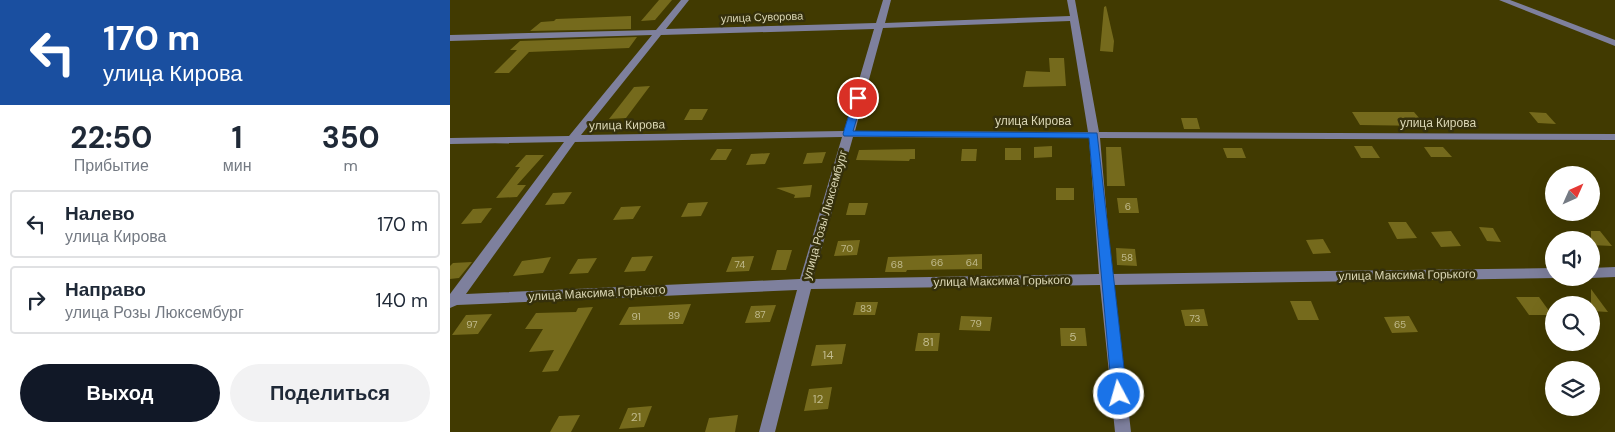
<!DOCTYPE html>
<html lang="ru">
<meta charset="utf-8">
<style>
:root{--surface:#fff;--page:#f2f2f3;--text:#1f2937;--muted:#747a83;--line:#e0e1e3;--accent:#111827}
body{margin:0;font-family:"DM Sans",sans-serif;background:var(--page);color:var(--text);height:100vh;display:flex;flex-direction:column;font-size:19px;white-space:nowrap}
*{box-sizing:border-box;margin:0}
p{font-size:16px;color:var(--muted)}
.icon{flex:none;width:28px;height:28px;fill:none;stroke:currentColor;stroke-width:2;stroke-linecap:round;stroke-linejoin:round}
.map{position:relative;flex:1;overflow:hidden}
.panel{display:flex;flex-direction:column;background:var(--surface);width:450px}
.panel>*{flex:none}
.hud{background:#1a4fa0;color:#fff;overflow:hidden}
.needle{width:32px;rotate:45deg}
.tools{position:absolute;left:1095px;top:166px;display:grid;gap:10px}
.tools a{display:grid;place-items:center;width:55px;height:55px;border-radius:50%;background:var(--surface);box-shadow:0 5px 20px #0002;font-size:25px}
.pin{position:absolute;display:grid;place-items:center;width:42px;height:42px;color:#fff;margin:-21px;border:2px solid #fff;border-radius:50%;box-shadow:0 1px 5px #0007}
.me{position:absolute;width:55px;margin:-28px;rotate:354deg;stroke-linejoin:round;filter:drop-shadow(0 0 4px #0008)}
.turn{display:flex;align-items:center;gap:18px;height:105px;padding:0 20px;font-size:22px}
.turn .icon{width:65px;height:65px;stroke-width:2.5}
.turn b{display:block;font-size:35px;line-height:42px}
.eta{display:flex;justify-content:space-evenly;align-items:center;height:85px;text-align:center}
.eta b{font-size:30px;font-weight:700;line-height:35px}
.button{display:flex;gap:10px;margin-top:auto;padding:10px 20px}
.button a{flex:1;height:58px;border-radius:30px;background:var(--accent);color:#fff;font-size:20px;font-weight:700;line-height:58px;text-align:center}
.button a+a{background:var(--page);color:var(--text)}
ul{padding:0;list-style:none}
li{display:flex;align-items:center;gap:15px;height:68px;margin:0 10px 8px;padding:0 10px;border:2px solid var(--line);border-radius:5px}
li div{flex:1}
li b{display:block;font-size:19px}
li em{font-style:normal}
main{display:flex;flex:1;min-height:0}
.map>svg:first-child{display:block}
.building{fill:#756a1c}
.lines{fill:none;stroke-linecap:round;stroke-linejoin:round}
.minor{fill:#7e809d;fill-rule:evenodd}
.route{fill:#1a73e8;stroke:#114b97}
.labels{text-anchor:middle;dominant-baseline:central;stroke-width:5;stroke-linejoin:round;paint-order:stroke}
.number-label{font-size:10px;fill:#c1bb8e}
.far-street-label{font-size:11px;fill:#dad6b4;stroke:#35300b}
.street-label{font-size:12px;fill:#dad6b4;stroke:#35300b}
.near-number-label{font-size:12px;fill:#c1bb8e}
</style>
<main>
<section class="panel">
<div class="hud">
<div class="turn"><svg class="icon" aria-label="left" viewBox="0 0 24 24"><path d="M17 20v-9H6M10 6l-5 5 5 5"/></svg><div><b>170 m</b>улица Кирова</div></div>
</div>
<div class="eta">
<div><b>22:50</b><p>Прибытие</p></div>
<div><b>1</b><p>мин</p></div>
<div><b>350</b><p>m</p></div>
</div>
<ul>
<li><svg class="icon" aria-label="left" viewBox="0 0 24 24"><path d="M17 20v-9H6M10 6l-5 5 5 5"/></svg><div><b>Налево</b><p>улица Кирова</p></div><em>170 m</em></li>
<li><svg class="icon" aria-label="right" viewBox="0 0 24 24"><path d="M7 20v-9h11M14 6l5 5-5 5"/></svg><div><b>Направо</b><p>улица Розы Люксембург</p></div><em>140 m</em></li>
</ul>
<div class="button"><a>Выход</a><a>Поделиться</a></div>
</section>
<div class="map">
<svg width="1165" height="432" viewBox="0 0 1165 432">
<rect width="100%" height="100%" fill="#413a01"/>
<!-- building -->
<g class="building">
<polygon points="209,0 222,0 205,20 191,21"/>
<polygon points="656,6 664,41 663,52 650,51 654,7"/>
<polygon points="181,16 181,29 80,31 91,22 104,21 106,19"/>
<polygon points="187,37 179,48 79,52 59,73 44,73 67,50 60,50 70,41"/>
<polygon points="599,58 614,58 616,86 573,87 576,71 600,72"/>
<polygon points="200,86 176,118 159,119 184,87"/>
<polygon points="240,109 258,109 252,120 234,120"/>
<polygon points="902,112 964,112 976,126 910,125"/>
<polygon points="1079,112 1096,113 1106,124 1088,123"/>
<polygon points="731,118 747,118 750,129 734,129"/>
<polygon points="602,146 602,157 584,158 584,147"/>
<polygon points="904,146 922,146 930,158 911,158"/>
<polygon points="656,147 671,147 675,186 657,186"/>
<polygon points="974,147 993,147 1002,157 981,157"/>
<rect x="555" y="148" width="16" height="12"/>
<polygon points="773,148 792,148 796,158 777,158"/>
<polygon points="267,149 282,149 276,160 260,160"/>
<polygon points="465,149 465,159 460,159 459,161 406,160 409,150"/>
<polygon points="512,149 527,149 526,161 511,161"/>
<polygon points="376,152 372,163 353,164 357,153"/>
<polygon points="320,153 315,164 296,165 301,154"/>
<polygon points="76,155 94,155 67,185 76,185 67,197 46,198 70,167 65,167"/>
<polygon points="362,185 360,197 344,198 345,195 326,188"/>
<rect x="606" y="188" width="18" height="12"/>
<polygon points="122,192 114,204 95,205 103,193"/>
<polygon points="667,198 687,198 689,213 669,213"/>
<polygon points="258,202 251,216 231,217 238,203"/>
<polygon points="399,203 418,203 415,215 396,215"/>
<polygon points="191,206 183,219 163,220 171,207"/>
<polygon points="42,208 31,223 11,224 23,209"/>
<polygon points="938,222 956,222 967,238 947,239"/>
<polygon points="1029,227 1043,228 1051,242 1037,241"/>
<polygon points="1001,231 1011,246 991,247 981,232"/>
<polygon points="1141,231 1150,231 1162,246 1141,245"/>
<polygon points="873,239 881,253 863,254 856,240"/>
<polygon points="410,240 407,255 384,256 388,241"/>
<polygon points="666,248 685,249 687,266 667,265"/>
<polygon points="327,250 342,250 336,270 321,270"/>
<polygon points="532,254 532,269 457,270 456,272 435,272 438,257"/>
<polygon points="203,256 195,271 174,272 182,257"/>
<polygon points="304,256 299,271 276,272 282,257"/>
<polygon points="101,257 93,273 63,276 72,261"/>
<polygon points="147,258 138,273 119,274 128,259"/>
<polygon points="22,262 9,278 0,279 0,266 3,263"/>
<polygon points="1141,289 1158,312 1141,311"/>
<polygon points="1066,297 1089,297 1102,315 1079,315"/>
<polygon points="840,301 861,301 869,320 848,320"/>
<polygon points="406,302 428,302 425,315 403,315"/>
<polygon points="241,304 233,324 169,325 179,307"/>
<polygon points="326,305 320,322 295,323 301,306"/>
<polygon points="143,307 108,371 92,372 104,350 79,352 93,329 75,329 86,313 126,312 128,308"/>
<polygon points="754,309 758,326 735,326 731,310"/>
<polygon points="42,314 28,334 2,335 16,315"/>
<polygon points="511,316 542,317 540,331 509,330"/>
<polygon points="959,316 968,332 942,333 934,317"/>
<polygon points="610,328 635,328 637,346 611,346"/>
<polygon points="468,333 490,333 488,351 465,351"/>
<polygon points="396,344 392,364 361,366 366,345"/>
<polygon points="382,387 378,409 354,411 359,389"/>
<polygon points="202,406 194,427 169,429 178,408"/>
<polygon points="130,415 121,432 100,432 109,416"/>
<polygon points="288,415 285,432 255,432 259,418"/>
</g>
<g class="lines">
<!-- minor -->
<g class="minor">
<path d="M231,0H239L216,29L426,23L433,0H441L435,23L620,16L617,0H625L649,132L1165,134V140L650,138L662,274L1104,268V278H1106L664,285L681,432H665L650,285L361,289L325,432H309L347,290L7,305L0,308V294L114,142L0,144V138L119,136L202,35L0,41V35L206,30ZM620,21L638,132L405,131L433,28ZM424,29L394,131L131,135L211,35ZM392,137L350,279L16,294L125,142ZM403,137L639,138L649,274L363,279Z"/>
<polygon points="1049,0 1060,0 1165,40 1165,46"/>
<polygon points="1165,267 1165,277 1141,278 1139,278 1141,278 1141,268"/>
</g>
</g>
<!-- route -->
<polygon class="route" points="408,95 413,98 403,131 647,133 677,394 674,398 669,400 664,398 662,394 639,138 394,136 393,134 404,98"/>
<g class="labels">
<!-- number labels -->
<g class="number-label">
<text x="678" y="206">6</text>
<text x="397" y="248">70</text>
<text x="677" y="257">58</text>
<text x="487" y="262">66</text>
<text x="522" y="262">64</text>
<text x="290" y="264">74</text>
<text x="447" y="264">68</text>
<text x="416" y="308">83</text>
<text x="310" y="314">87</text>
<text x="224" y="315">89</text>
<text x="186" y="316">91</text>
<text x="745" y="318">73</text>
<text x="526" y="323">79</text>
<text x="22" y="324">97</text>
<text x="950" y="324">65</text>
</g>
<!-- far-street labels -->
<g class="far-street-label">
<text transform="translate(312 17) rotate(-2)">улица Суворова</text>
</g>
<!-- street labels -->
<g class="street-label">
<text x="583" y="121">улица Кирова</text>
<text x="988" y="123">улица Кирова</text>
<text transform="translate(177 125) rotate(-1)">улица Кирова</text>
<text transform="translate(375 215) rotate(-74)">улица Розы Люксембург</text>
<text transform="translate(957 275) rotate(-1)">улица Максима Горького</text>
<text transform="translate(552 281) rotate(-1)">улица Максима Горького</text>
<text transform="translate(147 293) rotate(-3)">улица Максима Горького</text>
</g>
<!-- near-number labels -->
<g class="near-number-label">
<text x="623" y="337">5</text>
<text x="478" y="342">81</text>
<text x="378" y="355">14</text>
<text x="368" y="399">12</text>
<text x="186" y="417">21</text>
</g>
</g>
</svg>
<div class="tools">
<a><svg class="needle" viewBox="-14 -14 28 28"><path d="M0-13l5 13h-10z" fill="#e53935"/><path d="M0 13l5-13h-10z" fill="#747a83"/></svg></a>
<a><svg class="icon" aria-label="sound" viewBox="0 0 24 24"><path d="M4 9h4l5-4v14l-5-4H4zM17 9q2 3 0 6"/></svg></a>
<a><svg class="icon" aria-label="search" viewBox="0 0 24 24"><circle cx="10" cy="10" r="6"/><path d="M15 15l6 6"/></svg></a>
<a><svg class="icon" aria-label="layers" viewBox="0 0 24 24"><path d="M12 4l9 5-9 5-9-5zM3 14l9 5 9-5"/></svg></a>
</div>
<div class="pin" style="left:408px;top:98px;background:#d93025"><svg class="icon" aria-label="arrive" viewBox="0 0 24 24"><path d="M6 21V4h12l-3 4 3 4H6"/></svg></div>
<svg class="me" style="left:669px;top:394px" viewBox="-20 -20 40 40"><circle r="17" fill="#1a73e8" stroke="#fff" stroke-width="3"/><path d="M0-11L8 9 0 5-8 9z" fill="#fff"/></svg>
</div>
</main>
